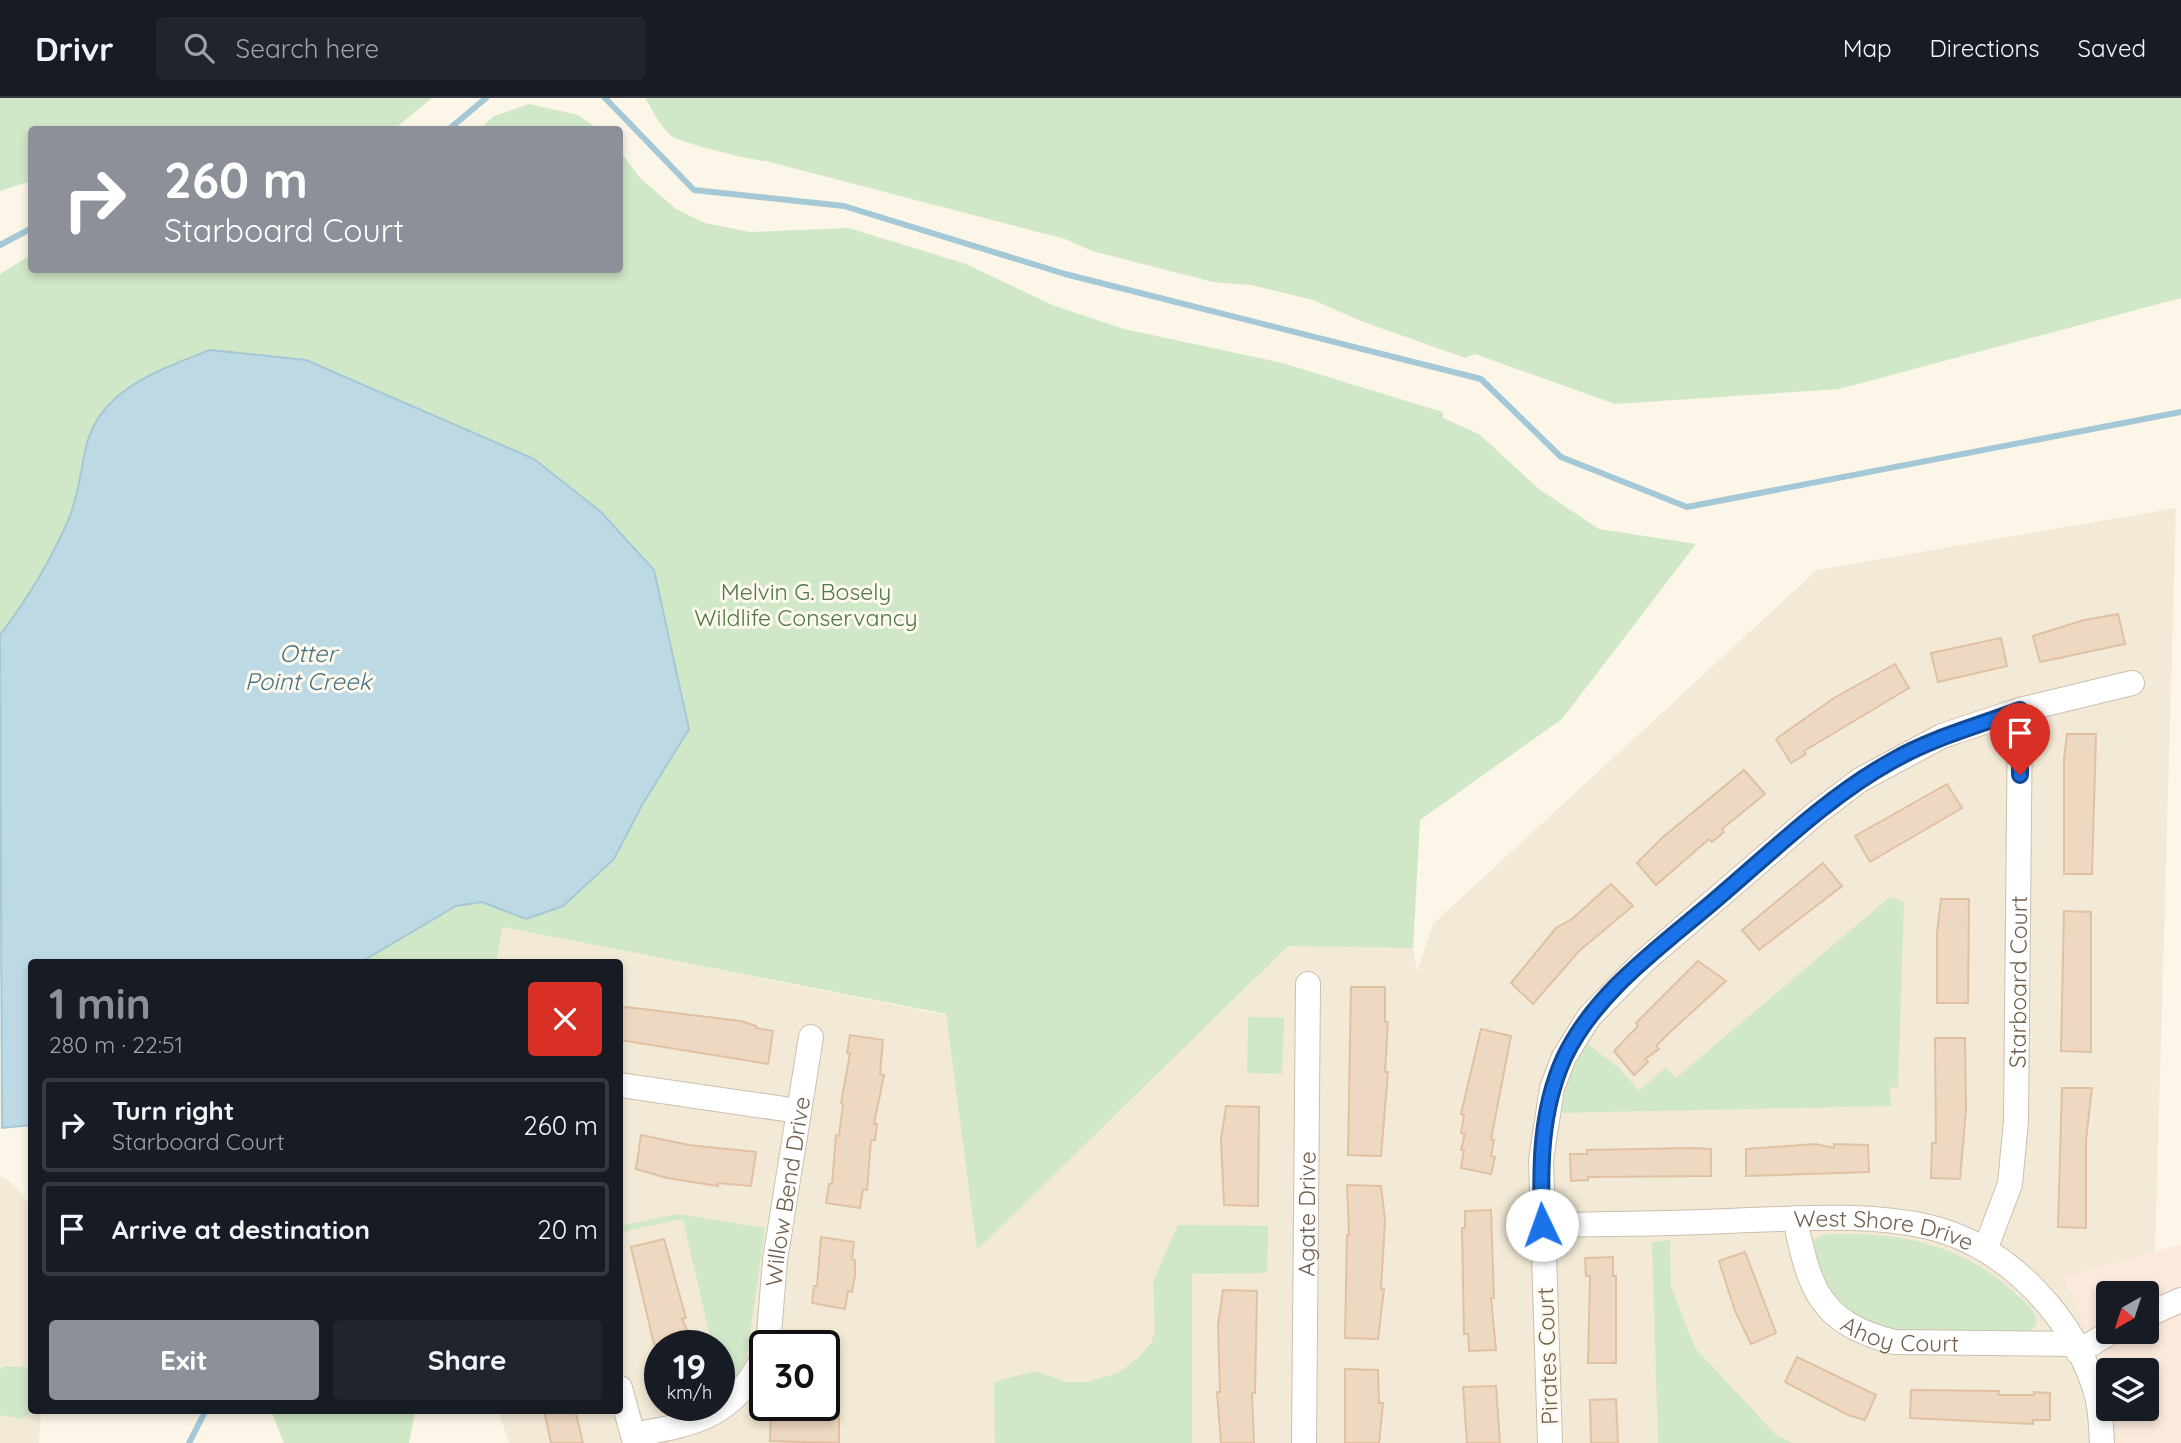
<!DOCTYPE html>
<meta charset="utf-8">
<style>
:root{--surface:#171b24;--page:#20242c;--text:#f1f3f6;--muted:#9ea1a6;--line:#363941;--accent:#8c9099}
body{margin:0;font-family:Quicksand,sans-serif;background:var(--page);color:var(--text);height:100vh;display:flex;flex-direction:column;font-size:26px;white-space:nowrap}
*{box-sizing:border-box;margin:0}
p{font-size:23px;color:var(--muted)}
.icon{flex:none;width:38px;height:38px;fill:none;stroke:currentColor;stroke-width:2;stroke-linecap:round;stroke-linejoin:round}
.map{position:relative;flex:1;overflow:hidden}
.side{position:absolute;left:28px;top:861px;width:595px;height:455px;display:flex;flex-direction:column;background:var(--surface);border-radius:7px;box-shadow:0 4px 10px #0003}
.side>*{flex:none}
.banner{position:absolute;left:28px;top:28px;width:595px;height:147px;border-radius:7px;box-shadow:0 4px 10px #0003;background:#8c9099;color:#fff;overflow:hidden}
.needle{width:46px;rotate:219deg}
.controls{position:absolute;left:2096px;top:1183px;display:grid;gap:14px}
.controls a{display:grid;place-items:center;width:63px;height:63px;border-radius:7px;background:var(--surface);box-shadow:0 4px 10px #0003;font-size:35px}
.speed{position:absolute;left:644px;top:1232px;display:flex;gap:14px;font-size:35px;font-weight:700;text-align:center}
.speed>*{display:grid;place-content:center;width:91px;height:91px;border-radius:50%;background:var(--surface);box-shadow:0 4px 10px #0003;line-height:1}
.speed small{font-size:18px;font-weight:400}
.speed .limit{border:4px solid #111;border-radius:10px;background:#fff;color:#111}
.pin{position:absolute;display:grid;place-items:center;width:60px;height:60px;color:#fff;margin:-72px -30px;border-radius:50% 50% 50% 0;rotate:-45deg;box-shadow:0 0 7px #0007}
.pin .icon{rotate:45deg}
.me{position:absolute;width:77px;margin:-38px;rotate:357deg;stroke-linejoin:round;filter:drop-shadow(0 0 5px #0008)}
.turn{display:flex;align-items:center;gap:24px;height:147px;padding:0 21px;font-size:32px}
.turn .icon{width:91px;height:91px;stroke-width:2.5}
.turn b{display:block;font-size:49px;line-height:60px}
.round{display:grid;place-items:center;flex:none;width:74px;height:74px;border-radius:7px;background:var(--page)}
.summary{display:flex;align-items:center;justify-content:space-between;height:119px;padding:0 21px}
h1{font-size:42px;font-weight:800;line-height:52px;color:var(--accent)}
.primary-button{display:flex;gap:14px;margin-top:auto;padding:14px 21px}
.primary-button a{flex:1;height:80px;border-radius:7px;background:var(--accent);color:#fff;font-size:28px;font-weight:800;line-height:80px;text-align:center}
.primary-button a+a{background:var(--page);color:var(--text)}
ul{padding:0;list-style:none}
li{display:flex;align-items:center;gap:21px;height:94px;margin:0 14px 10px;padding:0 7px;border:4px solid var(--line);border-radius:7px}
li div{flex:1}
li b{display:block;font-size:26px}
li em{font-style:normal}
header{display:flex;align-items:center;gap:42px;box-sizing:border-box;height:98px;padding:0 35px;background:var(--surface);border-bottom:2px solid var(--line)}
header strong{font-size:33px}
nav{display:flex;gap:38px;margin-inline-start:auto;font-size:24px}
.search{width:490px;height:63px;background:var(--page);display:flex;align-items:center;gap:18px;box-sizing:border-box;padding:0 24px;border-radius:7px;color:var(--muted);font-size:26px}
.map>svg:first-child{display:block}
.residential{fill:#f2e9d6;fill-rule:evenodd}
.commercial{fill:#fbe9dc;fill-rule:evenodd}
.green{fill:#d0e8c7}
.water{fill:#bddae4;stroke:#a4c8d5;stroke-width:2}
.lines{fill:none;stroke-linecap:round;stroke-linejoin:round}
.stream{stroke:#a4c8d5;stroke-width:6}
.building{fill:#efd8c1;stroke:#e0c1a2;stroke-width:2}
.minor-casing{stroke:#ccbfae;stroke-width:26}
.minor{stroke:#fff;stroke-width:24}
.route-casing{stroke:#114b97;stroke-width:18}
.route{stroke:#1a73e8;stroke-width:12}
.labels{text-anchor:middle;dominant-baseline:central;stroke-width:6;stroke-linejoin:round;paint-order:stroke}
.park-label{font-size:23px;fill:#4f7846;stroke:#fef9ee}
.street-label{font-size:23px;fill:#735f4d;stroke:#fef9ee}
.water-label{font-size:24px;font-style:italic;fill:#487485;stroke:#fef9ee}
</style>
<header>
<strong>Drivr</strong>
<div class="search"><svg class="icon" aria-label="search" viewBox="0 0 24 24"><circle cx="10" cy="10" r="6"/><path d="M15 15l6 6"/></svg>Search here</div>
<nav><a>Map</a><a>Directions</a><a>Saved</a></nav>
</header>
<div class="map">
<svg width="2181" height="1345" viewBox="0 0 2181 1345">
<rect width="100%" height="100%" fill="#fbf6e8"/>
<!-- residential -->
<g class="residential">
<path d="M2176,410L2155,1154L2064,1179L2109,1278V1311H2116V1345H509L498,1313L620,1312V864H496L503,829L946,917L978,1151L1289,847L1413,850L1417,874L1433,826L1817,472ZM660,1248H719V1307H660ZM765,1248H824V1307H765Z"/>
<polygon points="0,1078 13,1086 31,1109 32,1312 41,1313 39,1345 0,1345"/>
</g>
<!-- commercial -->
<path class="commercial" d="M2181,1146V1345H2116V1311H2147V1272H2109V1278L2063,1179ZM2109,1195H2147V1234H2109Z"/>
<!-- green -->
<g class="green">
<polygon points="0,0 432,0 394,31 32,32 31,83 0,93"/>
<path d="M645,0H2181V200L1839,291L1615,306L1475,256L1465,260L1361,223L1313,202L1251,187L1213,184L1092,153L1065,141L766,63C753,63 687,46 675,40C663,34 652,11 645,0Z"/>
<polygon points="529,6 578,17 598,31 480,31 494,18"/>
<polygon points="620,53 640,80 676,111 705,125 750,134 849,130 966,166 1052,207 1124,231 1282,265 1443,314 1443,320 1479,336 1539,391 1599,431 1696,446 1562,621 1420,722 1413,850 1288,848 977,1152 946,916 503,829 496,864 32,864 0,879 0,176 31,157 32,172 620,172"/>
<polygon points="1890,799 1904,804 1898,989 1890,990 1891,1008 1559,1015 1568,982 1586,945 1618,969 1639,993 1666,969 1676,980"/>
<polygon points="1248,919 1284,920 1282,976 1247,975"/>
<polygon points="677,1116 765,1130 747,1256 739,1278 724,1299 719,1279 719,1248 712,1248 683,1121 620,1134 620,1128"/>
<polygon points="1178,1127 1268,1128 1267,1175 1192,1176 1192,1345 995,1345 994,1284 1035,1273 1066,1284 1087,1284 1118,1275 1138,1260 1151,1245 1155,1233 1153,1184"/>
<path d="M1854,1136C1916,1137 1971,1153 2017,1197C2027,1206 2037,1212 2036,1227L2029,1235L1895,1236L1837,1209L1808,1150C1817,1132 1836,1137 1854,1136Z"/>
<polygon points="1670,1142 1671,1189 1695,1250 1777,1338 1793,1345 1658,1345 1652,1145"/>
<polygon points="4,1268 25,1269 31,1277 30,1315 23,1321 0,1317 0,1272"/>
<polygon points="271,1313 415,1313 409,1345 284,1345"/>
</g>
<!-- water -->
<path class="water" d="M210,252L306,262L534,361L601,414L654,472L689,631L642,707L614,761L563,808L526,821L482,804L456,808L361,864H32L31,1027L2,1030L0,537C28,500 52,461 70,418C79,395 81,369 87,345C103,289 163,271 210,252Z"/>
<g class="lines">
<!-- stream -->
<g class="stream">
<polyline points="605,0 694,92 844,108 1065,176 1481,281 1561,359 1687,409 2181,314"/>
<polyline points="448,32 486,0"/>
<polyline points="0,147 32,130"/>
<polyline points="189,1345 206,1312"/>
</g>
</g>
<!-- building -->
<g class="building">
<polygon points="2118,516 2125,546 2040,564 2033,538 2084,522"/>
<polygon points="2001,540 2007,568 1938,584 1931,555"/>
<polygon points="1895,566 1909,590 1804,653 1806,656 1791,665 1776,641 1834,600"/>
<polygon points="2067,636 2096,636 2092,776 2064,776 2064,661"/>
<polygon points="1744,672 1765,696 1722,731 1724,734 1712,744 1709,741 1656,787 1637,765 1662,740"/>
<polygon points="1947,686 1962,710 1870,764 1855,738"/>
<polygon points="1823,765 1842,788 1759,852 1742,832"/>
<polygon points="1611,786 1633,808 1579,853 1533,906 1511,885 1556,830 1572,821"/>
<polygon points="1941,801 1969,801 1968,905 1937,905 1937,835"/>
<polygon points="2064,813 2091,814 2091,954 2061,953"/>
<polygon points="1698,863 1726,883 1669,935 1656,948 1659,951 1645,961 1648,964 1634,977 1614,953 1638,928 1636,925"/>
<polygon points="1351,889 1385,889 1385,924 1388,924 1385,974 1388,974 1381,1058 1348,1057"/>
<polygon points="626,909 741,923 756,928 756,930 773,933 768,966 620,942 620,910"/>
<polygon points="1481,931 1511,938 1491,1041 1494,1042 1491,1058 1495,1059 1491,1076 1461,1070 1464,1052 1461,1052 1465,1036 1461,1035 1464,1017 1461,1016"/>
<polygon points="850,937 883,942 880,976 884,977 874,1026 877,1026 875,1042 871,1042 867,1092 863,1091 860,1110 826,1105 829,1086 832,1086 836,1037 839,1038 843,1006 841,1005 850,956 847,955"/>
<polygon points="1935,940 1965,940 1966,1011 1960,1081 1931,1080 1932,1045 1936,1045"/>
<polygon points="2062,990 2092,990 2086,1042 2086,1130 2058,1129"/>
<polygon points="1226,1008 1259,1009 1258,1108 1224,1107 1221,1042"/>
<polygon points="641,1037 689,1047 756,1054 751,1088 718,1085 718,1088 667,1080 636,1071"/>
<polygon points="1815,1046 1834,1050 1834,1046 1868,1047 1869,1074 1746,1078 1746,1051"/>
<polygon points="1693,1050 1711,1051 1711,1078 1588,1079 1588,1082 1571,1083 1570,1056 1587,1056 1587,1052"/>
<polygon points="1347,1087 1381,1088 1385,1122 1381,1191 1384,1191 1378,1241 1345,1240 1347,1137 1349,1137"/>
<polygon points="1491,1112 1494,1200 1491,1200 1496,1252 1469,1253 1468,1236 1464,1236 1462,1130 1465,1130 1465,1113"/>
<polygon points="821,1139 854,1144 852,1161 855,1162 855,1178 852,1194 848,1193 845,1211 812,1205 814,1188 817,1188"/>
<polygon points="664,1141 686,1220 682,1221 695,1248 654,1246 631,1149"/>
<polygon points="1745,1154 1776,1235 1751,1246 1735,1213 1719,1163"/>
<polygon points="1613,1159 1613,1178 1616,1178 1616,1265 1588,1265 1590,1178 1586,1178 1585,1160"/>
<polygon points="1223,1192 1257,1193 1255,1295 1252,1295 1254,1345 1221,1345 1217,1294 1220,1294 1218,1227"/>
<polygon points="1797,1259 1876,1297 1865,1322 1848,1317 1785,1284"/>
<polygon points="1345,1271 1378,1272 1379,1305 1383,1305 1379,1345 1345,1345"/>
<polygon points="1496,1288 1500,1345 1467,1345 1463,1289"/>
<polygon points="1911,1292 1999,1293 1998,1297 2034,1297 2034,1294 2050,1295 2050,1322 2033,1322 2033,1326 1910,1320"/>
<polygon points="1616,1301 1618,1345 1591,1345 1590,1302"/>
<polygon points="771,1310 788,1310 788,1314 839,1310 839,1345 770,1343"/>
<polygon points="544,1312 575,1312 583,1345 551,1345"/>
</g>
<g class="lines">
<defs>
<g id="minor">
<polyline points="620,987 798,1013"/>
<path id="s1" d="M1795,1120C1809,1190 1819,1225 1894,1244L2075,1246"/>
<path id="s2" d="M1542,1127C1604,1126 1666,1126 1728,1123C1793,1121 1865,1114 1929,1129C2008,1148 2075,1220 2097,1298C2101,1313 2101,1330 2102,1345"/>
<path id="s3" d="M1985,1152L2010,1086L2016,1023L2020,612"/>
<polyline points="2147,1217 2181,1202"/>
<path id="s4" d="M768,1248L775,1162L811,939"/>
<polyline points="2078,1254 2111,1234"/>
<polyline points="620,1290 635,1345"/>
<path d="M633,1337C696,1326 736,1318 765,1255"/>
<path id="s5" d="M1304,1345L1308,886"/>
<polyline points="1550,1345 1541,1062 1552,990 1564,959 1589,919 1643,864 1815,716 1860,682 1942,638 2020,612 2132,585"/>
</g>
</defs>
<!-- minor casing -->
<use href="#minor" class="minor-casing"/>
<!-- minor -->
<use href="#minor" class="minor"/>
</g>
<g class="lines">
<defs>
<path id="route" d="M1542,1127C1540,1070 1540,1013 1564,960C1596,892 1666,845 1721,797C1776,750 1829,698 1892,663C1932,640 1977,628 2020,612V677"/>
</defs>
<!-- route casing -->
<use href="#route" class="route-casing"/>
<!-- route -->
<use href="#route" class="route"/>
</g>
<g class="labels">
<!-- park labels -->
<g class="park-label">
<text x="806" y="493">Melvin G. Bosely<tspan x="806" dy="26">Wildlife Conservancy</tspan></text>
</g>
<!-- street labels -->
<g class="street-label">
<text stroke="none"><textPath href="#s3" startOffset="273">Starboard Court</textPath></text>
<text stroke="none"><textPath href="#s4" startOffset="156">Willow Bend Drive</textPath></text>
<text stroke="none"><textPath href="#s5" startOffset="229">Agate Drive</textPath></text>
<text stroke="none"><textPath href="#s2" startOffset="343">West Shore Drive</textPath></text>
<text stroke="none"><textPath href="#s1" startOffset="177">Ahoy Court</textPath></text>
<text transform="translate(1547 1258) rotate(-92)">Pirates Court</text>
</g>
<!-- water labels -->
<g class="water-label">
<text x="308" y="555">Otter<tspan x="308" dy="28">Point Creek</tspan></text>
</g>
</g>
</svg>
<div class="controls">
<a><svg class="needle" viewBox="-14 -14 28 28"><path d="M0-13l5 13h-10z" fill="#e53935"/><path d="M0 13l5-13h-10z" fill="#9ea1a6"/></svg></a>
<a><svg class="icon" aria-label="layers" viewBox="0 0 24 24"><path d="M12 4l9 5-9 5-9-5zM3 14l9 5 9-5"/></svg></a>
</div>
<div class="speed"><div>19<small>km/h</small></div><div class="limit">30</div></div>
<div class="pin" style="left:2020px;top:677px;background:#d93025"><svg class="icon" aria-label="arrive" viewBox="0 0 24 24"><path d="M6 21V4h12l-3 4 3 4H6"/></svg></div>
<svg class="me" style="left:1542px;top:1127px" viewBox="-20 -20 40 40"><circle r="19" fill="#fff"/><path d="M0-13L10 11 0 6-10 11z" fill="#1a73e8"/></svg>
<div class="banner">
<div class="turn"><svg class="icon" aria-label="right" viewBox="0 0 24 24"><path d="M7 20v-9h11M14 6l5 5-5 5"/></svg><div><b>260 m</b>Starboard Court</div></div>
</div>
<section class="side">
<div class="summary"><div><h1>1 min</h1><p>280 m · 22:51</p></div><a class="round" style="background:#d93025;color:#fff"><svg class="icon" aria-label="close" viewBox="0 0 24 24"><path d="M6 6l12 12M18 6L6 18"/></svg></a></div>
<ul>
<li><svg class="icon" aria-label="right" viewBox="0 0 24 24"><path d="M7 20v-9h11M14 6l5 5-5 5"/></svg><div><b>Turn right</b><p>Starboard Court</p></div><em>260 m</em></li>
<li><svg class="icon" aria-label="arrive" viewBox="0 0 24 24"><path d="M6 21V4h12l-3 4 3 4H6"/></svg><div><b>Arrive at destination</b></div><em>20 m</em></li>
</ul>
<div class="primary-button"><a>Exit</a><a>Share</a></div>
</section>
</div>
